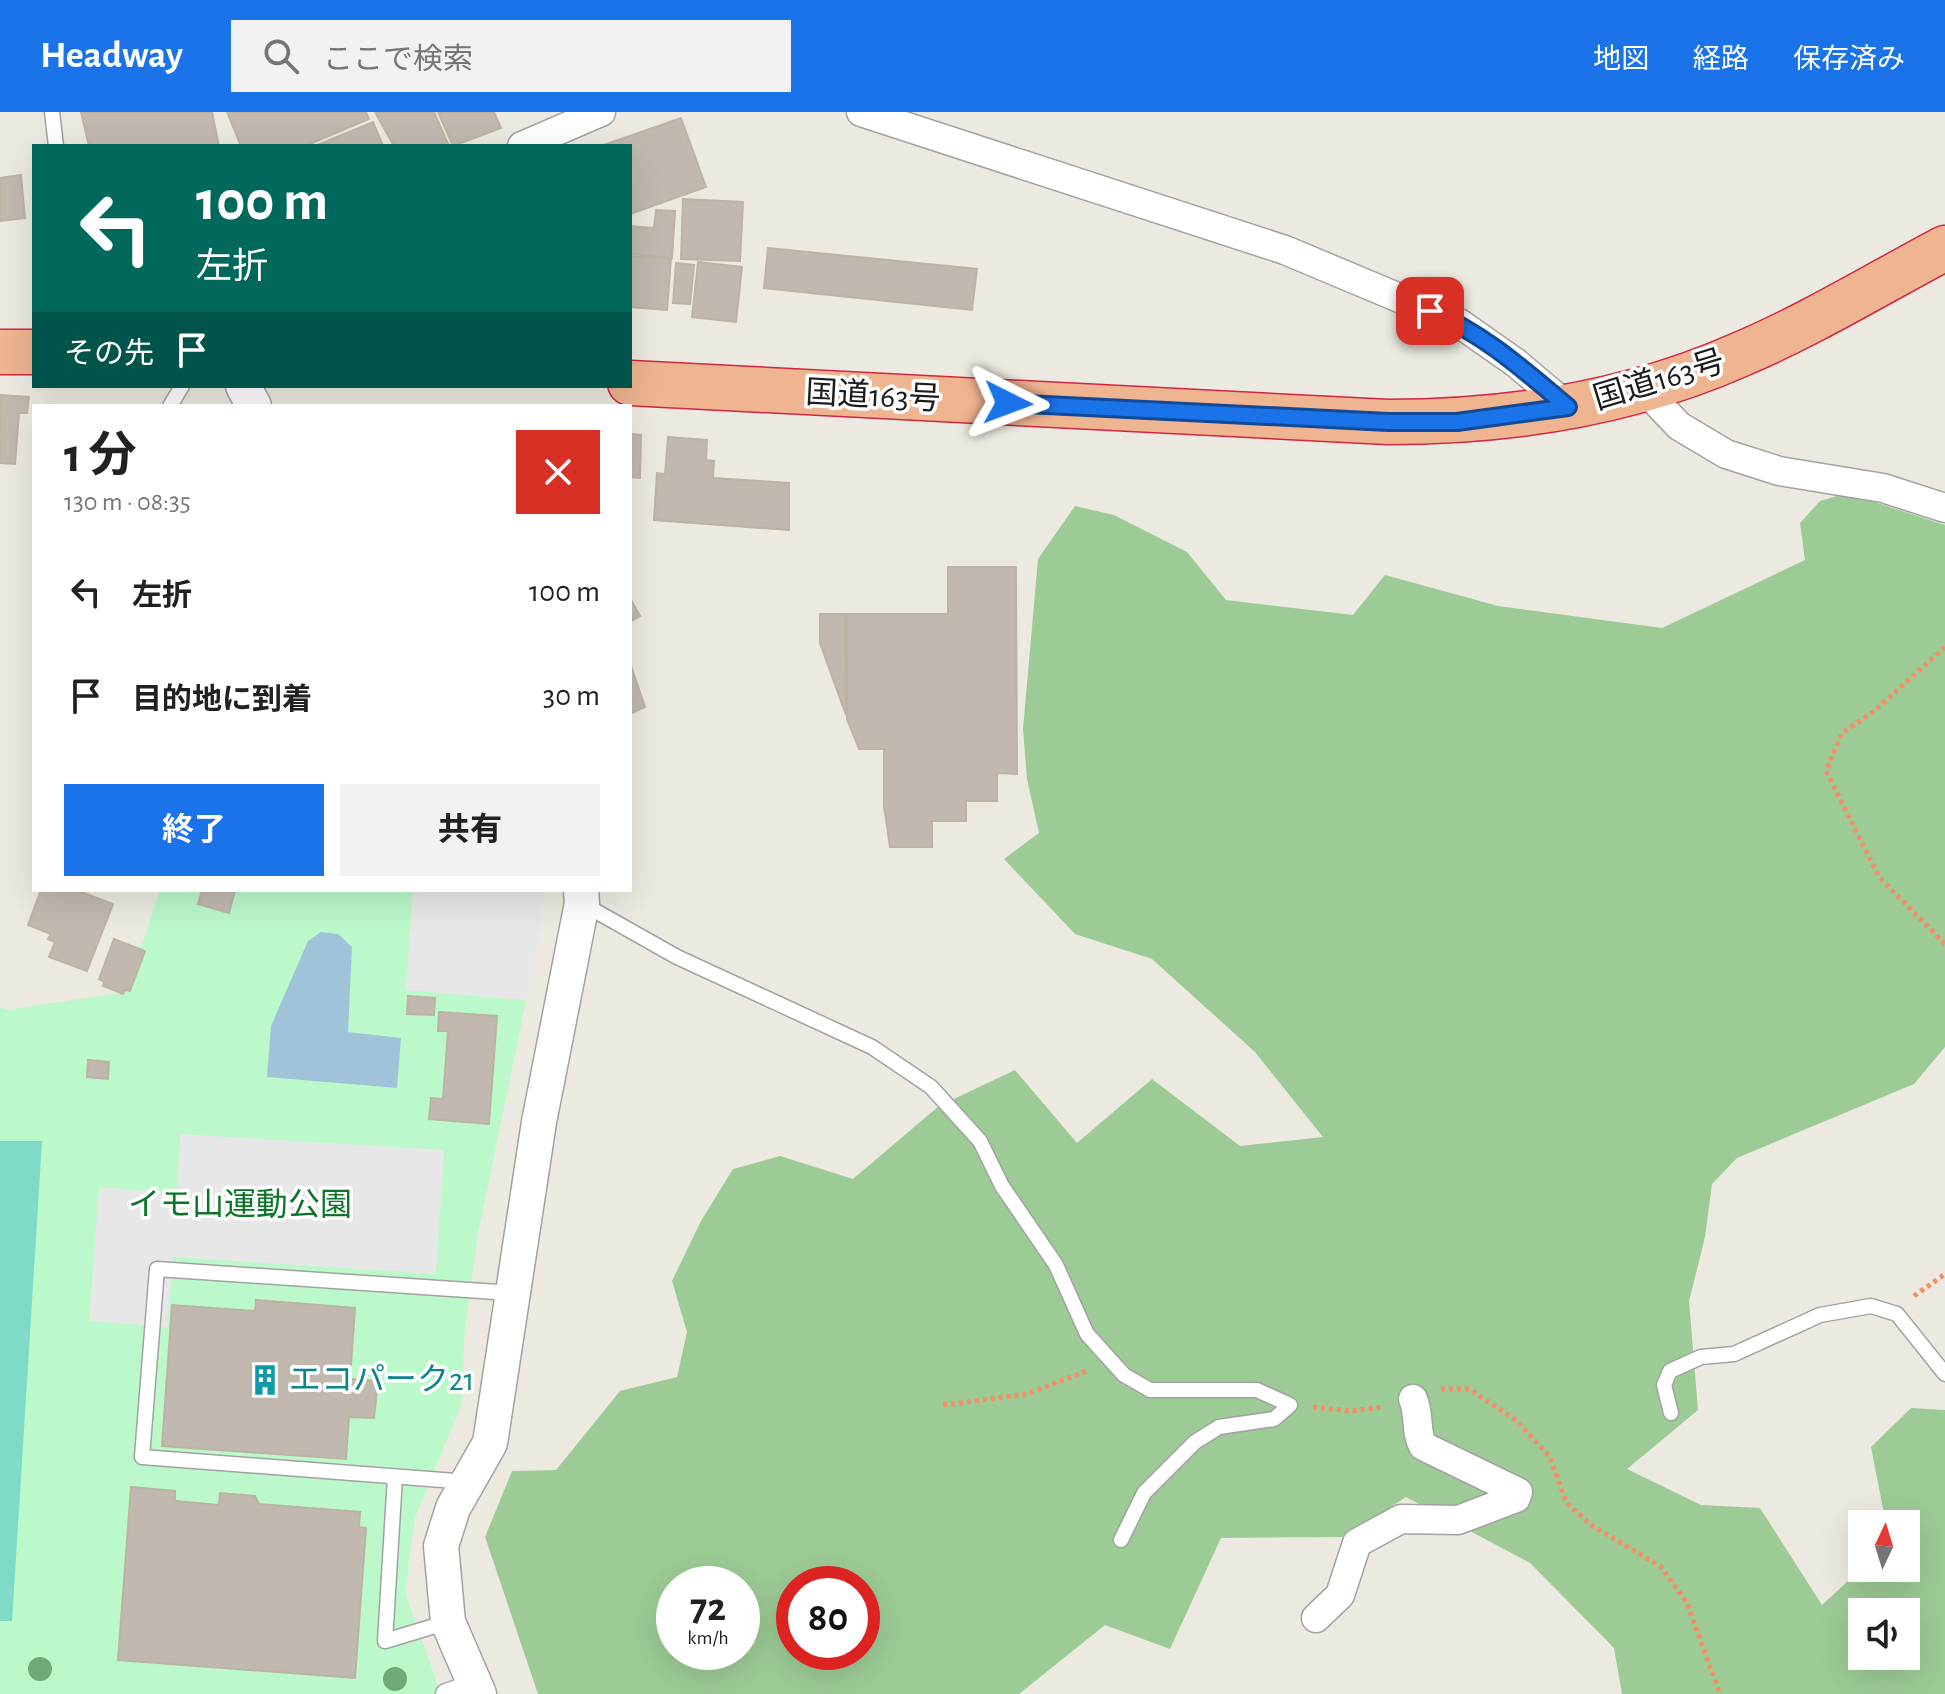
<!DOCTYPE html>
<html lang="ja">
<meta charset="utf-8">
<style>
:root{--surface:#fff;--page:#f2f2f2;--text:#202124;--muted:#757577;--accent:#1a73e8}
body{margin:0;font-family:"Alegreya Sans","Noto Sans JP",sans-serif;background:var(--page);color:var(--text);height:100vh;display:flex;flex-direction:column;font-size:30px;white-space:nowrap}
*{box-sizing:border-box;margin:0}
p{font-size:26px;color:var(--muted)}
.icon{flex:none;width:44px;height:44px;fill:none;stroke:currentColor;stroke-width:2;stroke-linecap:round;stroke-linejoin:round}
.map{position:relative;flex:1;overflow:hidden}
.panel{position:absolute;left:32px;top:292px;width:600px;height:488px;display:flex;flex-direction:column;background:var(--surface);border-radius:0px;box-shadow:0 8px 32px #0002}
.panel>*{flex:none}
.banner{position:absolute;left:32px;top:32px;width:600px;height:244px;border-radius:0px;box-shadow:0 8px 32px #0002;background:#00695c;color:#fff;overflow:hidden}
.needle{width:52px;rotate:4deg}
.buttons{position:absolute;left:1848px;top:1398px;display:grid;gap:16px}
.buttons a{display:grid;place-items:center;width:72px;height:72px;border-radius:0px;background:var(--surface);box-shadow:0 8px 32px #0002;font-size:40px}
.speed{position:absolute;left:656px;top:1454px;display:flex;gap:16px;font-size:40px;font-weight:700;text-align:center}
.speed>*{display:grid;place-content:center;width:104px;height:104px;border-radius:50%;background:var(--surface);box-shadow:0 8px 32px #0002;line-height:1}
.speed small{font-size:20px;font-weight:400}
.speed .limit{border:12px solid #d22;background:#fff;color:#111}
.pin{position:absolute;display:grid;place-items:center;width:68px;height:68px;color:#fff;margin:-34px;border-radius:16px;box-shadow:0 4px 12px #0006}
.me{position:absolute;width:88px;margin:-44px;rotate:93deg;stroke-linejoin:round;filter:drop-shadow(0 0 6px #0008)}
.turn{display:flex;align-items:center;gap:28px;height:168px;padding:0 32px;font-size:36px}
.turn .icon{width:104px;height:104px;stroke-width:2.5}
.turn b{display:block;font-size:56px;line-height:68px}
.then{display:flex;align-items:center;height:76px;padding:0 32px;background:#0003;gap:16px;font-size:30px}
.round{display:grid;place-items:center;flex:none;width:84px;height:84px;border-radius:0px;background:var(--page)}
.summary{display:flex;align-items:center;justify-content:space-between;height:136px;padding:0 32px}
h1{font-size:48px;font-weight:700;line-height:60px}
.button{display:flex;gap:16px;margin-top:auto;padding:16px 32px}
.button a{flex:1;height:92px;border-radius:0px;background:var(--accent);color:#fff;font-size:32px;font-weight:700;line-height:92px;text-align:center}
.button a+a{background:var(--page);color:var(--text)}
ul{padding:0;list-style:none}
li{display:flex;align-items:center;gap:24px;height:104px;padding:0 32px}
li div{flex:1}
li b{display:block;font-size:30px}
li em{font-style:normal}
header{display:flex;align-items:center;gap:48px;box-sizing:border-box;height:112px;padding:0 40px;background:var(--accent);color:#fff}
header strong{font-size:38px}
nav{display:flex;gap:44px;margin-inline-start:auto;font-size:28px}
.search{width:560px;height:72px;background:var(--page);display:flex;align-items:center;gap:20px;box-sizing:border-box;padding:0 28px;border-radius:0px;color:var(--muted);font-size:30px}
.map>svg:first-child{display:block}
.forest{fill:#9ccb95;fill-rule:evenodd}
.park{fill:#bbf8ca}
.pitch{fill:#7edbc7}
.parking{fill:#e7e7e7}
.water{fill:#a0c3da}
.building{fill:#c1b9b0;stroke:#bdb3a3;stroke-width:2}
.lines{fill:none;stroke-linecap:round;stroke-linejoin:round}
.service-casing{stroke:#a2a2a2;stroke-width:17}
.pedestrian-casing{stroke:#a2a2a2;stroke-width:23}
.minor-casing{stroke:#a2a2a2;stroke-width:31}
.tertiary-casing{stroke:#a2a2a2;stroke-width:37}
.trunk-casing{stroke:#d12644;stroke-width:47}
.path{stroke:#f78d66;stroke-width:5;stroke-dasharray:4 4;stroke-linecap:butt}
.service{stroke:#fff;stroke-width:14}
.pedestrian{stroke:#fff;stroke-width:20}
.minor{stroke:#fff;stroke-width:28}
.tertiary{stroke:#fff;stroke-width:34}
.trunk{stroke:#efb490;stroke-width:44}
.tree{fill:#71aa7a}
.route-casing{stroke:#114b97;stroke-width:20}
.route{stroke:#1a73e8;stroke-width:14}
.labels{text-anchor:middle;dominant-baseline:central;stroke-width:7;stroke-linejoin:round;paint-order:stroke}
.street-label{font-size:32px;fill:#1b1b1b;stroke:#fff}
.park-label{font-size:32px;fill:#0c7527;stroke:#fff}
.culture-label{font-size:32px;fill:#0d838f;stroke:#fff;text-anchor:start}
</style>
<header>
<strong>Headway</strong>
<div class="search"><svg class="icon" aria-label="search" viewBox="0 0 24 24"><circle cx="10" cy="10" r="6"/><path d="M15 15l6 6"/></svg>ここで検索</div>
<nav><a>地図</a><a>経路</a><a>保存済み</a></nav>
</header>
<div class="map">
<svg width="1945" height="1582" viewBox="0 0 1945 1582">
<rect width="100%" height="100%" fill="#eceae0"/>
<!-- forest -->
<path class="forest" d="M1847,381L1945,413V935L1914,972L1737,1046L1712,1072L1705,1125L1689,1189L1698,1298L1627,1357L1701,1393L1760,1396L1822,1493L1862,1456H1906V1412H1886L1871,1335L1911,1296L1945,1298V1582H1622L1614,1536L1530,1451L1406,1385L1345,1425L1221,1426L1170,1537L1105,1513L1019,1582H538L485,1425L512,1359L556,1358L620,1279L677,1265L687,1220L672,1169L701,1109L733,1057L780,1044L853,1067L939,994L1015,958L1077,1031L1152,967L1240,1034L1323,1025L1255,940L1152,847L1075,822L1004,747L1039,721L1027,667L1023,617L1038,447L1075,394L1114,403L1187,440L1226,488L1353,503L1385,463L1498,494L1662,516L1805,448L1800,411L1820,389ZM674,1472H742V1540H674ZM794,1472H862V1540H794ZM1862,1500H1906V1544H1862Z"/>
<!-- park -->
<polygon class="park" points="160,778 413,778 406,878 526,888 477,1127 465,1217 461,1293 415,1406 405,1480 441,1582 0,1582 0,895 6,898 126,880"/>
<!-- pitch -->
<polygon class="pitch" points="0,1029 42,1029 12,1509 0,1509"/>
<!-- parking -->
<g class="parking">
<polygon points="413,778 544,778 542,813 526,888 406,878"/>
<polygon points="180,1022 444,1038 436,1162 173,1145 167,1215 89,1209 99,1075 177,1081"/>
</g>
<!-- water -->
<polygon class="water" points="321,820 338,822 352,835 348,920 401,926 397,976 267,965 271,914 308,829"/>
<!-- building -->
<g class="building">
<polygon points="81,0 212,0 219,34 89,34"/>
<polygon points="227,0 366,0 369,7 305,34 241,34"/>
<polygon points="375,0 434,0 449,34 394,34"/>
<polygon points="438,0 494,0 501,16 453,34"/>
<polygon points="681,6 706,75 630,102 630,34 601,34"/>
<polygon points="373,10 383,34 315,34"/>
<polygon points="21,63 25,106 0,109 0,66"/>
<polygon points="683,87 743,90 740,149 681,147"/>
<polygon points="656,98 675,99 672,146 630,142 630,114 654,116"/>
<polygon points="768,136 977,157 972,198 764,176"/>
<polygon points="630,144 671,147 667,198 630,195"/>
<polygon points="698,150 742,155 736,210 692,205"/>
<polygon points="676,151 694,153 690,192 673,191"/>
<polygon points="0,283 29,285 27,301 19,301 15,352 0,351"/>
<polygon points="630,322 641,323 640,366 630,365"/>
<polygon points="668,325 707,328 706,348 714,349 713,366 789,371 789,418 654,408 657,361 665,362"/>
<polygon points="948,455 1016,455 1017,662 997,661 997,689 966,689 966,709 932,709 932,735 890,735 884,694 884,637 859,637 847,607 847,502 948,502"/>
<polygon points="631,488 640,504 630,510 630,489"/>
<polygon points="820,502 845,502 846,603 820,531"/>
<polygon points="631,554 645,595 630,602 630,554"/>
<polygon points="41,778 76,778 113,792 87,859 49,845 55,830 48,827 51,822 28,813"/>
<polygon points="202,778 235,778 229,801 198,792"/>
<polygon points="114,827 145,839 130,879 125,878 123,882 103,874 104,870 99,867"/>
<polygon points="408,884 435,886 434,903 407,902"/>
<polygon points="439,900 497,904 489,1012 429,1007 431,986 443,987 448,919 438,919"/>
<polygon points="88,948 109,950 108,967 87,965"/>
<polygon points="256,1188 355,1196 350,1267 378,1269 374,1306 349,1305 346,1347 162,1334 172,1193 255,1199"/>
<polygon points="131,1375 175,1379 175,1389 219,1393 220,1381 255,1384 259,1392 360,1400 359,1415 366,1416 355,1566 118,1548"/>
</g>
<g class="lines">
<defs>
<g id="service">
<polyline points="52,0 56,34"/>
<polyline points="170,294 182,274"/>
<polyline points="583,792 677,845 872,935 931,975 980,1029 1002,1074 1056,1153 1087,1222 1124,1263 1150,1278 1257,1278 1290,1293 1274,1307 1219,1315 1195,1330 1144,1381 1121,1428"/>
<polyline points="1671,1301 1664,1273 1670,1259 1701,1245 1734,1242 1820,1203 1871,1194 1897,1202 1945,1262"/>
<polyline points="395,1365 385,1529 448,1510"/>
<polyline points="468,1370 142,1345 157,1157 512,1181"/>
</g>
<polyline id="pedestrian" points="446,1582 475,1572"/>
<g id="minor">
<polyline points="861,0 1285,138 1459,211 1516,251 1568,295"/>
<polyline points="522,34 601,0"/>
<polyline points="1644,277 1679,314 1726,342 1779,359 1883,376 1945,396"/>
<path d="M1316,1506L1340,1483L1357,1431L1401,1407L1458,1408L1516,1386L1518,1380L1423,1334C1415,1320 1420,1303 1413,1287"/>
</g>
<g id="tertiary">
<polyline points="243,274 254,294"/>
<polyline points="479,1582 448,1510 441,1434 453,1396 490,1331 539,1010 582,791 581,778"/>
</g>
<g id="trunk">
<polyline points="0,240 34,240"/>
<path d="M630,271L1388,310C1508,310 1628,292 1739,243C1810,213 1877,172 1945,136"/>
</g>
</defs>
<!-- service casing -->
<use href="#service" class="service-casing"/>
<!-- pedestrian casing -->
<use href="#pedestrian" class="pedestrian-casing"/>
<!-- minor casing -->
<use href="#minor" class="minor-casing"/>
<!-- tertiary casing -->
<use href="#tertiary" class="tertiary-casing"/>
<!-- trunk casing -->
<use href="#trunk" class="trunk-casing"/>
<!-- path -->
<g class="path">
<polyline points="1945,535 1873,600 1842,621 1826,659 1879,765 1945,832"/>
<polyline points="1914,1184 1945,1162"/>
<polyline points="1441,1277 1469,1277 1516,1308 1550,1345 1566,1390 1591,1413 1660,1454 1687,1491 1720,1582"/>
<polyline points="943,1293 1027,1282 1089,1258"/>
<polyline points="1313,1295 1351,1299 1383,1295"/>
</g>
<!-- service -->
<use href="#service" class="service"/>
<!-- pedestrian -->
<use href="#pedestrian" class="pedestrian"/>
<!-- minor -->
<use href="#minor" class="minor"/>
<!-- tertiary -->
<use href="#tertiary" class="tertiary"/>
<!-- trunk -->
<use href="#trunk" class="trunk"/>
</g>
<!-- trees -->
<g class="tree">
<circle cx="40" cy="1557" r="12"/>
<circle cx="395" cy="1567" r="12"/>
</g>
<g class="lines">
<defs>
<path id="route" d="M1008,291L1388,310H1457L1568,295C1525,259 1483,221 1430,199"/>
</defs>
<!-- route casing -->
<use href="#route" class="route-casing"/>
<!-- route -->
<use href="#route" class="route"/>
</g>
<!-- icons -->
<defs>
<symbol id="building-bare" viewBox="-9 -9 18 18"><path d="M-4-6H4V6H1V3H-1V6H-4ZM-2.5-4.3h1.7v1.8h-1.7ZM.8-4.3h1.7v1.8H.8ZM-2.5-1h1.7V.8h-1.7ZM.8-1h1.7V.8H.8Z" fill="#0f9aa8" stroke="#fff" stroke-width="2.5" paint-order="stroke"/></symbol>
</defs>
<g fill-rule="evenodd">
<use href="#building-bare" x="243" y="1246" width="44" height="44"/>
</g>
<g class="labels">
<!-- street labels -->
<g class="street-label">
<text transform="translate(1659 268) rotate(-17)">国道163号</text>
<text transform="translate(873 284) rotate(3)">国道163号</text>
</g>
<!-- park labels -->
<g class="park-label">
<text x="240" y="1093">イモ山運動公園</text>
</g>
<!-- culture labels -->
<g class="culture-label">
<text x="289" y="1268">エコパーク21</text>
</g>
</g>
</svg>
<div class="buttons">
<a><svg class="needle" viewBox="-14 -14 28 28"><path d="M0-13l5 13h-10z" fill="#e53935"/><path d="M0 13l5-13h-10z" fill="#757577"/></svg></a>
<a><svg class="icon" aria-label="sound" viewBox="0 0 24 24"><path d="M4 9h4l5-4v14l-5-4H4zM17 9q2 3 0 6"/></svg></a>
</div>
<div class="speed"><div>72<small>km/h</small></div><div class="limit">80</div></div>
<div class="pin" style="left:1430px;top:199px;background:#d93025"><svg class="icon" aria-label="arrive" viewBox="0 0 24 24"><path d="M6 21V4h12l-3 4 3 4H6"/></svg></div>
<svg class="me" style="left:1008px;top:291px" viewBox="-20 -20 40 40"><path d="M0-17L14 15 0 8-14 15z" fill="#1a73e8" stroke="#fff" stroke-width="4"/></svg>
<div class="banner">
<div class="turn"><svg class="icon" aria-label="left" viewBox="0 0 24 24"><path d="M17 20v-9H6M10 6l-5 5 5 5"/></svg><div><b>100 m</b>左折</div></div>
<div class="then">その先<svg class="icon" aria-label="arrive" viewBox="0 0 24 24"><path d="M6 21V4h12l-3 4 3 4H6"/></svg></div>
</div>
<section class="panel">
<div class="summary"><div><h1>1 分</h1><p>130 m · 08:35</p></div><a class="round" style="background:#d93025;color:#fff"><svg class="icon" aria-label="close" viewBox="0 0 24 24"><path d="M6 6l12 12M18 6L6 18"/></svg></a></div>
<ul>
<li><svg class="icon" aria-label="left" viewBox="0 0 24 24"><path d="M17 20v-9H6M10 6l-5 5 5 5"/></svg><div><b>左折</b></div><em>100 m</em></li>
<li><svg class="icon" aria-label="arrive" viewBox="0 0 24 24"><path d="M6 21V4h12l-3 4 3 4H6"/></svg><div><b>目的地に到着</b></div><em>30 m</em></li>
</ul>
<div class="button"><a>終了</a><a>共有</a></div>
</section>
</div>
